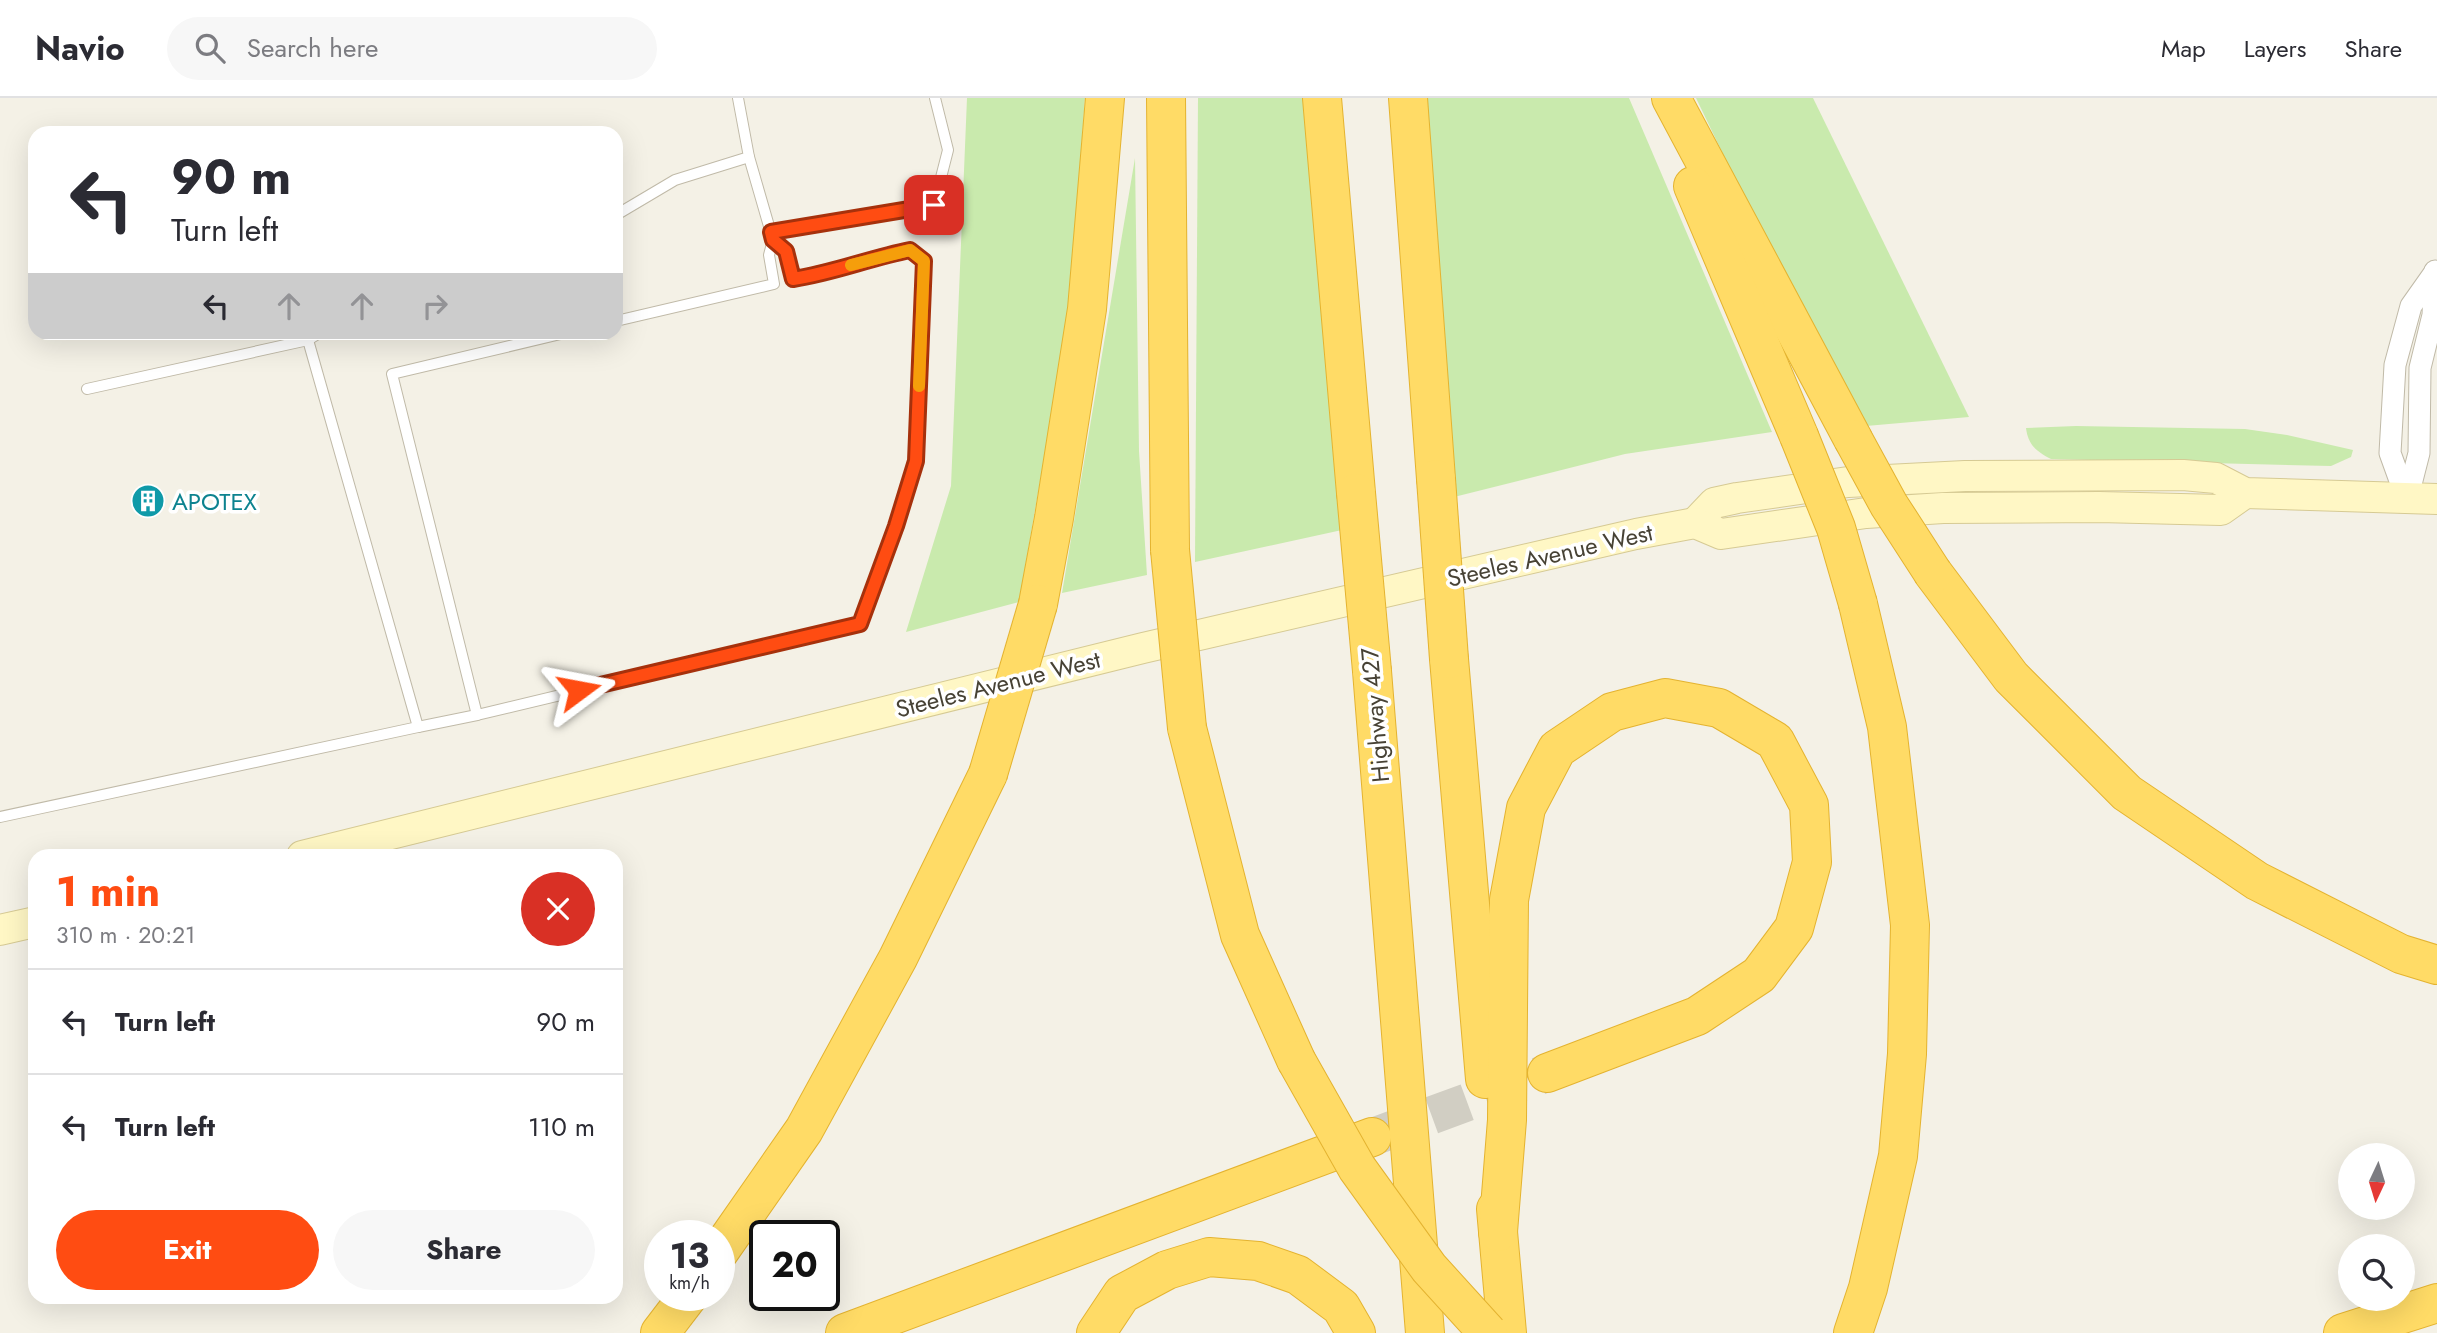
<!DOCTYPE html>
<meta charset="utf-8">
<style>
:root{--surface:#fff;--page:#f7f7f7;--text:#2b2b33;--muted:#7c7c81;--line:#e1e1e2;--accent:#ff4c12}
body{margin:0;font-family:Jost,sans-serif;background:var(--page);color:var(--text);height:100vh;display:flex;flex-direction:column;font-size:26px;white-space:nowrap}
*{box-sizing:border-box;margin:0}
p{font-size:23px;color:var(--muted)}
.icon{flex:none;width:38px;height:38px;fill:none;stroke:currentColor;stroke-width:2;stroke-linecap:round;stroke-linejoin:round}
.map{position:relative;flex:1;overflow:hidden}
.details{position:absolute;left:28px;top:751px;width:595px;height:455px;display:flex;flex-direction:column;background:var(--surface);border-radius:21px;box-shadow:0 7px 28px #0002}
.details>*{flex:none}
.guide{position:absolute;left:28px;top:28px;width:595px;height:214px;border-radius:21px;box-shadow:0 7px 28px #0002;background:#fff;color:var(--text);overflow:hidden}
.needle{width:46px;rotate:184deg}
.controls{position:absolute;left:2338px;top:1045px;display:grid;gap:14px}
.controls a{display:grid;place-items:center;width:77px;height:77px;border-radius:50%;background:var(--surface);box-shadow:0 7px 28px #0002;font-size:35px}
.speed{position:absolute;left:644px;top:1122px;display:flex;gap:14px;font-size:35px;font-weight:700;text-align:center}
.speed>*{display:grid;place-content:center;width:91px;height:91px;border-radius:50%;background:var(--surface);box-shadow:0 7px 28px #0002;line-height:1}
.speed small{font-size:18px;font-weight:400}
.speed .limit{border:4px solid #111;border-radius:10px;background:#fff;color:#111}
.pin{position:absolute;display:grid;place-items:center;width:60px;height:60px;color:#fff;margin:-30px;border-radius:14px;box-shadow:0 4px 10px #0006}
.me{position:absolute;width:77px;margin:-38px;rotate:77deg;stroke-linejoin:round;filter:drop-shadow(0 0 5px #0008)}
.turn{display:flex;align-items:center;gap:24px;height:147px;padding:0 28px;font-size:32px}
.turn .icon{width:91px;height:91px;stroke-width:2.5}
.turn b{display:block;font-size:49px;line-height:60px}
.lanes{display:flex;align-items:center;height:66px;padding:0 28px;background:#0003;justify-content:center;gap:35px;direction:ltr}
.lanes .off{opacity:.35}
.round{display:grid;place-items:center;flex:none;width:74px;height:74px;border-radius:37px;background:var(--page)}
.head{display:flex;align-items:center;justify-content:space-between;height:119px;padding:0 28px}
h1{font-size:42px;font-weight:700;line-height:52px;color:var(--accent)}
.action{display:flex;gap:14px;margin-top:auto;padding:14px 28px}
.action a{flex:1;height:80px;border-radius:42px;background:var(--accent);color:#fff;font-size:28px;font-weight:700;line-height:80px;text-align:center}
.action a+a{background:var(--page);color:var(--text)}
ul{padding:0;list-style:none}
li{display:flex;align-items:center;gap:21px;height:105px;padding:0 28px;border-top:2px solid var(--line)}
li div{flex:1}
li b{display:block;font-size:26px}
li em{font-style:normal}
header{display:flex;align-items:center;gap:42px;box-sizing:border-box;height:98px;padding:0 35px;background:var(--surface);border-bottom:2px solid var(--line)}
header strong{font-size:33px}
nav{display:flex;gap:38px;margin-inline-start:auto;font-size:24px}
.search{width:490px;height:63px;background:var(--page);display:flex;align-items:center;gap:18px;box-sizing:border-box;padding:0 24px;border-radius:38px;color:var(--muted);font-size:26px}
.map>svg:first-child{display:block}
.green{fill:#c9eaad}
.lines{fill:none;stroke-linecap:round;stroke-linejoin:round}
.motorway-tunnel{stroke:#d1cec3;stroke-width:38;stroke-dasharray:38 19;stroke-linecap:butt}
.service-casing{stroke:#c0baa8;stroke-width:12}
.minor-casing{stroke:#c0baa8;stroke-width:23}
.secondary-casing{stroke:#d6ca94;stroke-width:32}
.motorway-casing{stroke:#e4b330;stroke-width:40}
.service{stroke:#fff;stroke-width:10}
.minor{stroke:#fff;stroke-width:21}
.secondary{stroke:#fff7c5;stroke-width:30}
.motorway{stroke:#ffdb66;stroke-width:38}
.motorway-bridge-casing{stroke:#e4b330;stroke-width:40;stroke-linecap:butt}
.motorway-bridge{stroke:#ffdb66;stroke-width:38}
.route-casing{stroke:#a6310c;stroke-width:18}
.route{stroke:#ff4c12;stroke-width:12}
.slow{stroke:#f59e0b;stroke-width:12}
.labels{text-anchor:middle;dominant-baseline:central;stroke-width:7;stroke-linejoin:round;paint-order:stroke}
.culture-label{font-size:24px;fill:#0d838f;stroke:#fff;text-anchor:start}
.street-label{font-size:24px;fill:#474235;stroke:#fff}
</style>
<header>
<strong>Navio</strong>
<div class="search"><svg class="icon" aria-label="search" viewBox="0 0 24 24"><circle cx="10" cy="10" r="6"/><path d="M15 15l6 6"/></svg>Search here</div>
<nav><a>Map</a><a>Layers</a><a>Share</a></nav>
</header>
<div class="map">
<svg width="2437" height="1235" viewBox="0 0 2437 1235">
<rect width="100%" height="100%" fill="#f4f1e6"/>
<!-- green -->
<g class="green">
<polygon points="967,0 1085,0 1069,217 1019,504 906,534 951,388"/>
<polygon points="1198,0 1309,0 1342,432 1195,464"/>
<polygon points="1423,0 1629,0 1772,334 1625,356 1454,399"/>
<polygon points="1696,0 1813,0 1969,319 1866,328 1749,110"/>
<polygon points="1135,60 1139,353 1147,477 1062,495"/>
<path d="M2076,328L2245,331L2287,337L2353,352L2351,359L2331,368L2051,361C2037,354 2028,347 2026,330Z"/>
</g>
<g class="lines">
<!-- motorway-tunnel -->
<polyline class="motorway-tunnel" points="1378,1037 1547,975"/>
<defs>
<g id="service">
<polyline points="616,117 675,82 749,59 738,0"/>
<polyline points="771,134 934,107 948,52 935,0"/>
<polyline points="616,223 774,186 769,157 773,142 749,59"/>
<path d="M569,234L392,276L477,617L861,525L896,428L916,363L924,164L910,152C870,160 833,175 794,181L786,153L773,142"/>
<polyline points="308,242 321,234"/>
<polyline points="418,629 477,617"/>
<polyline points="0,719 418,629 308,242 87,291"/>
</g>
<g id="minor">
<polyline points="2407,402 2390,355 2395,267 2411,208 2435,174"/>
<polyline points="2407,402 2419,355 2420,270 2433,217 2435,173"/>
</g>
<g id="secondary">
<polyline points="1695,425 1714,405 1737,400 1848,384 1965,378 2183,377 2216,380 2245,395 2437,401"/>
<polyline points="302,758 1143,550 1636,436 1695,425 1721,436 1866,415 1943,410 2099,409 2221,412 2245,395"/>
<polyline points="0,832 35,824"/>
</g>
<g id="motorway">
<polyline points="1166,0 1170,452"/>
<polyline points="1322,0 1356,395"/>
<polyline points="1408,0 1436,381"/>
<polyline points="1671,0 1853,341"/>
<polyline points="1693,88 1799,338"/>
<polyline points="1933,475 2011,579 2127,695 2257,783 2401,856 2437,867"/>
<polyline points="1038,506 1054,420 1087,211 1105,0"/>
<polyline points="1449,561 1485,981"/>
<polyline points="1372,573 1425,1235"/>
<polyline points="1187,630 1240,837 1296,962"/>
<polyline points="1496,1111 1507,1235"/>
<polyline points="1498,1134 1507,1022 1509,802 1526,710 1557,651 1612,614 1665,600 1719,610 1775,643 1809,707 1812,764 1794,830 1759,877 1697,918 1547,975"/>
<polyline points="719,1154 804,1032 898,860 988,676"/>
<polyline points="660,1235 689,1197"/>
<polyline points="845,1235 1372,1039"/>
<polyline points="1096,1235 1122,1196 1167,1172 1209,1159 1258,1163 1298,1177 1341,1209 1356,1235"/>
<polyline points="1853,1235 1868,1190 1898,1058 1907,956 1910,827 1887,629 1858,506"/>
<polyline points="2343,1235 2437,1205"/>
</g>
</defs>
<!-- service casing -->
<use href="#service" class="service-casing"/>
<!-- minor casing -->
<use href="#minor" class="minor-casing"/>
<!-- secondary casing -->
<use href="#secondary" class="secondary-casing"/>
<!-- motorway casing -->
<use href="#motorway" class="motorway-casing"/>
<!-- service -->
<use href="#service" class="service"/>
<!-- minor -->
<use href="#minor" class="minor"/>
<!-- secondary -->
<use href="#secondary" class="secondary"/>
<!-- motorway -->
<use href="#motorway" class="motorway"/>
<defs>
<g id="motorway-bridge">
<polyline points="1799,338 1836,430 1858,506"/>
<polyline points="1853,341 1889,407 1933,475"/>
<polyline points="1436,381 1449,561"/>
<polyline points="1356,395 1372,573"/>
<polyline points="1170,452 1187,630"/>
<polyline points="988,676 1038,506"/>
<polyline points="1296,962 1357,1070 1429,1170 1488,1235"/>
</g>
</defs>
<!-- motorway-bridge casing -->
<use href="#motorway-bridge" class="motorway-bridge-casing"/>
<!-- motorway-bridge -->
<use href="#motorway-bridge" class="motorway-bridge"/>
</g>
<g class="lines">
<defs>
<path id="route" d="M579,592L860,526L896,428L916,363L924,163L910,152C870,160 833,175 793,181L786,153L773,142L771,134L934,107"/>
</defs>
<!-- route casing -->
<use href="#route" class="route-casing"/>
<!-- route -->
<use href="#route" class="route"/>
<!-- slow -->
<polyline class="slow" points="851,167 910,152 924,163 919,288"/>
</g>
<!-- icons -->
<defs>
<symbol id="building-disc" viewBox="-11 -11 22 22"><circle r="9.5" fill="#0f9aa8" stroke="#fff"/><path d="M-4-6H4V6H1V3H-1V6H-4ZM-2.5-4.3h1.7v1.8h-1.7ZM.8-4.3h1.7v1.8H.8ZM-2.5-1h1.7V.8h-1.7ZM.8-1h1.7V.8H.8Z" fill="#fff"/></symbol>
</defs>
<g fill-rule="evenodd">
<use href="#building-disc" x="129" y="384" width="38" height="38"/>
</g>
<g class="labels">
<!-- culture labels -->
<g class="culture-label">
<text x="172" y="403">APOTEX</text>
</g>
<!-- street labels -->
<g class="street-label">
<text transform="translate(1550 457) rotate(-13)">Steeles Avenue West</text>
<text transform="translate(998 586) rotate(-14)">Steeles Avenue West</text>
<text transform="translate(1375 617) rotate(-95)">Highway 427</text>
</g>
</g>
</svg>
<div class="controls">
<a><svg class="needle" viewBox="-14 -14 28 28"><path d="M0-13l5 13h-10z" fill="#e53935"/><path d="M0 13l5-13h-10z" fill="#7c7c81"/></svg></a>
<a><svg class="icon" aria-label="search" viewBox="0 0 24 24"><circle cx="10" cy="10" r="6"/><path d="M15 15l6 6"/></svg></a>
</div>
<div class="speed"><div>13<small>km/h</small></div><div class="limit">20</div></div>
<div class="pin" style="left:934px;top:107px;background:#d93025"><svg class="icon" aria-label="arrive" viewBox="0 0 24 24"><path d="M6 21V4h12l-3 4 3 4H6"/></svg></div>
<svg class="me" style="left:579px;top:592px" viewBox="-20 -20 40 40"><path d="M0-17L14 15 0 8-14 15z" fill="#ff4c12" stroke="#fff" stroke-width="4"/></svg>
<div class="guide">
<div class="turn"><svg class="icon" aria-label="left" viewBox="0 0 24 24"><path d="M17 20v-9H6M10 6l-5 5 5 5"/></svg><div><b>90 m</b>Turn left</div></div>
<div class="lanes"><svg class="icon" aria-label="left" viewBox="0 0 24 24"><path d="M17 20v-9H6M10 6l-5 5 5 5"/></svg><svg class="icon off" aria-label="ahead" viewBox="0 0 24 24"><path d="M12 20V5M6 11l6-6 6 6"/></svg><svg class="icon off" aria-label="ahead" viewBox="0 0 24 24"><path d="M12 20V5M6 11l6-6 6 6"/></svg><svg class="icon off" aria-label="right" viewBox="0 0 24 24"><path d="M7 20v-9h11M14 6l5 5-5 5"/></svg></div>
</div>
<section class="details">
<div class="head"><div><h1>1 min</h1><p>310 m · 20:21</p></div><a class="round" style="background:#d93025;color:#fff"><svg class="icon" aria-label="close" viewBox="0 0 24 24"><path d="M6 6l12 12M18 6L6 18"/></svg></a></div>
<ul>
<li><svg class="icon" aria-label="left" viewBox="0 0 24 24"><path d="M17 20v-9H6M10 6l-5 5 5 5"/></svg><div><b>Turn left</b></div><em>90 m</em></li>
<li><svg class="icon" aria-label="left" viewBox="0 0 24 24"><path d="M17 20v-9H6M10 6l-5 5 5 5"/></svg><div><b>Turn left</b></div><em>110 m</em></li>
</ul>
<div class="action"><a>Exit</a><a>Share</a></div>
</section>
</div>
